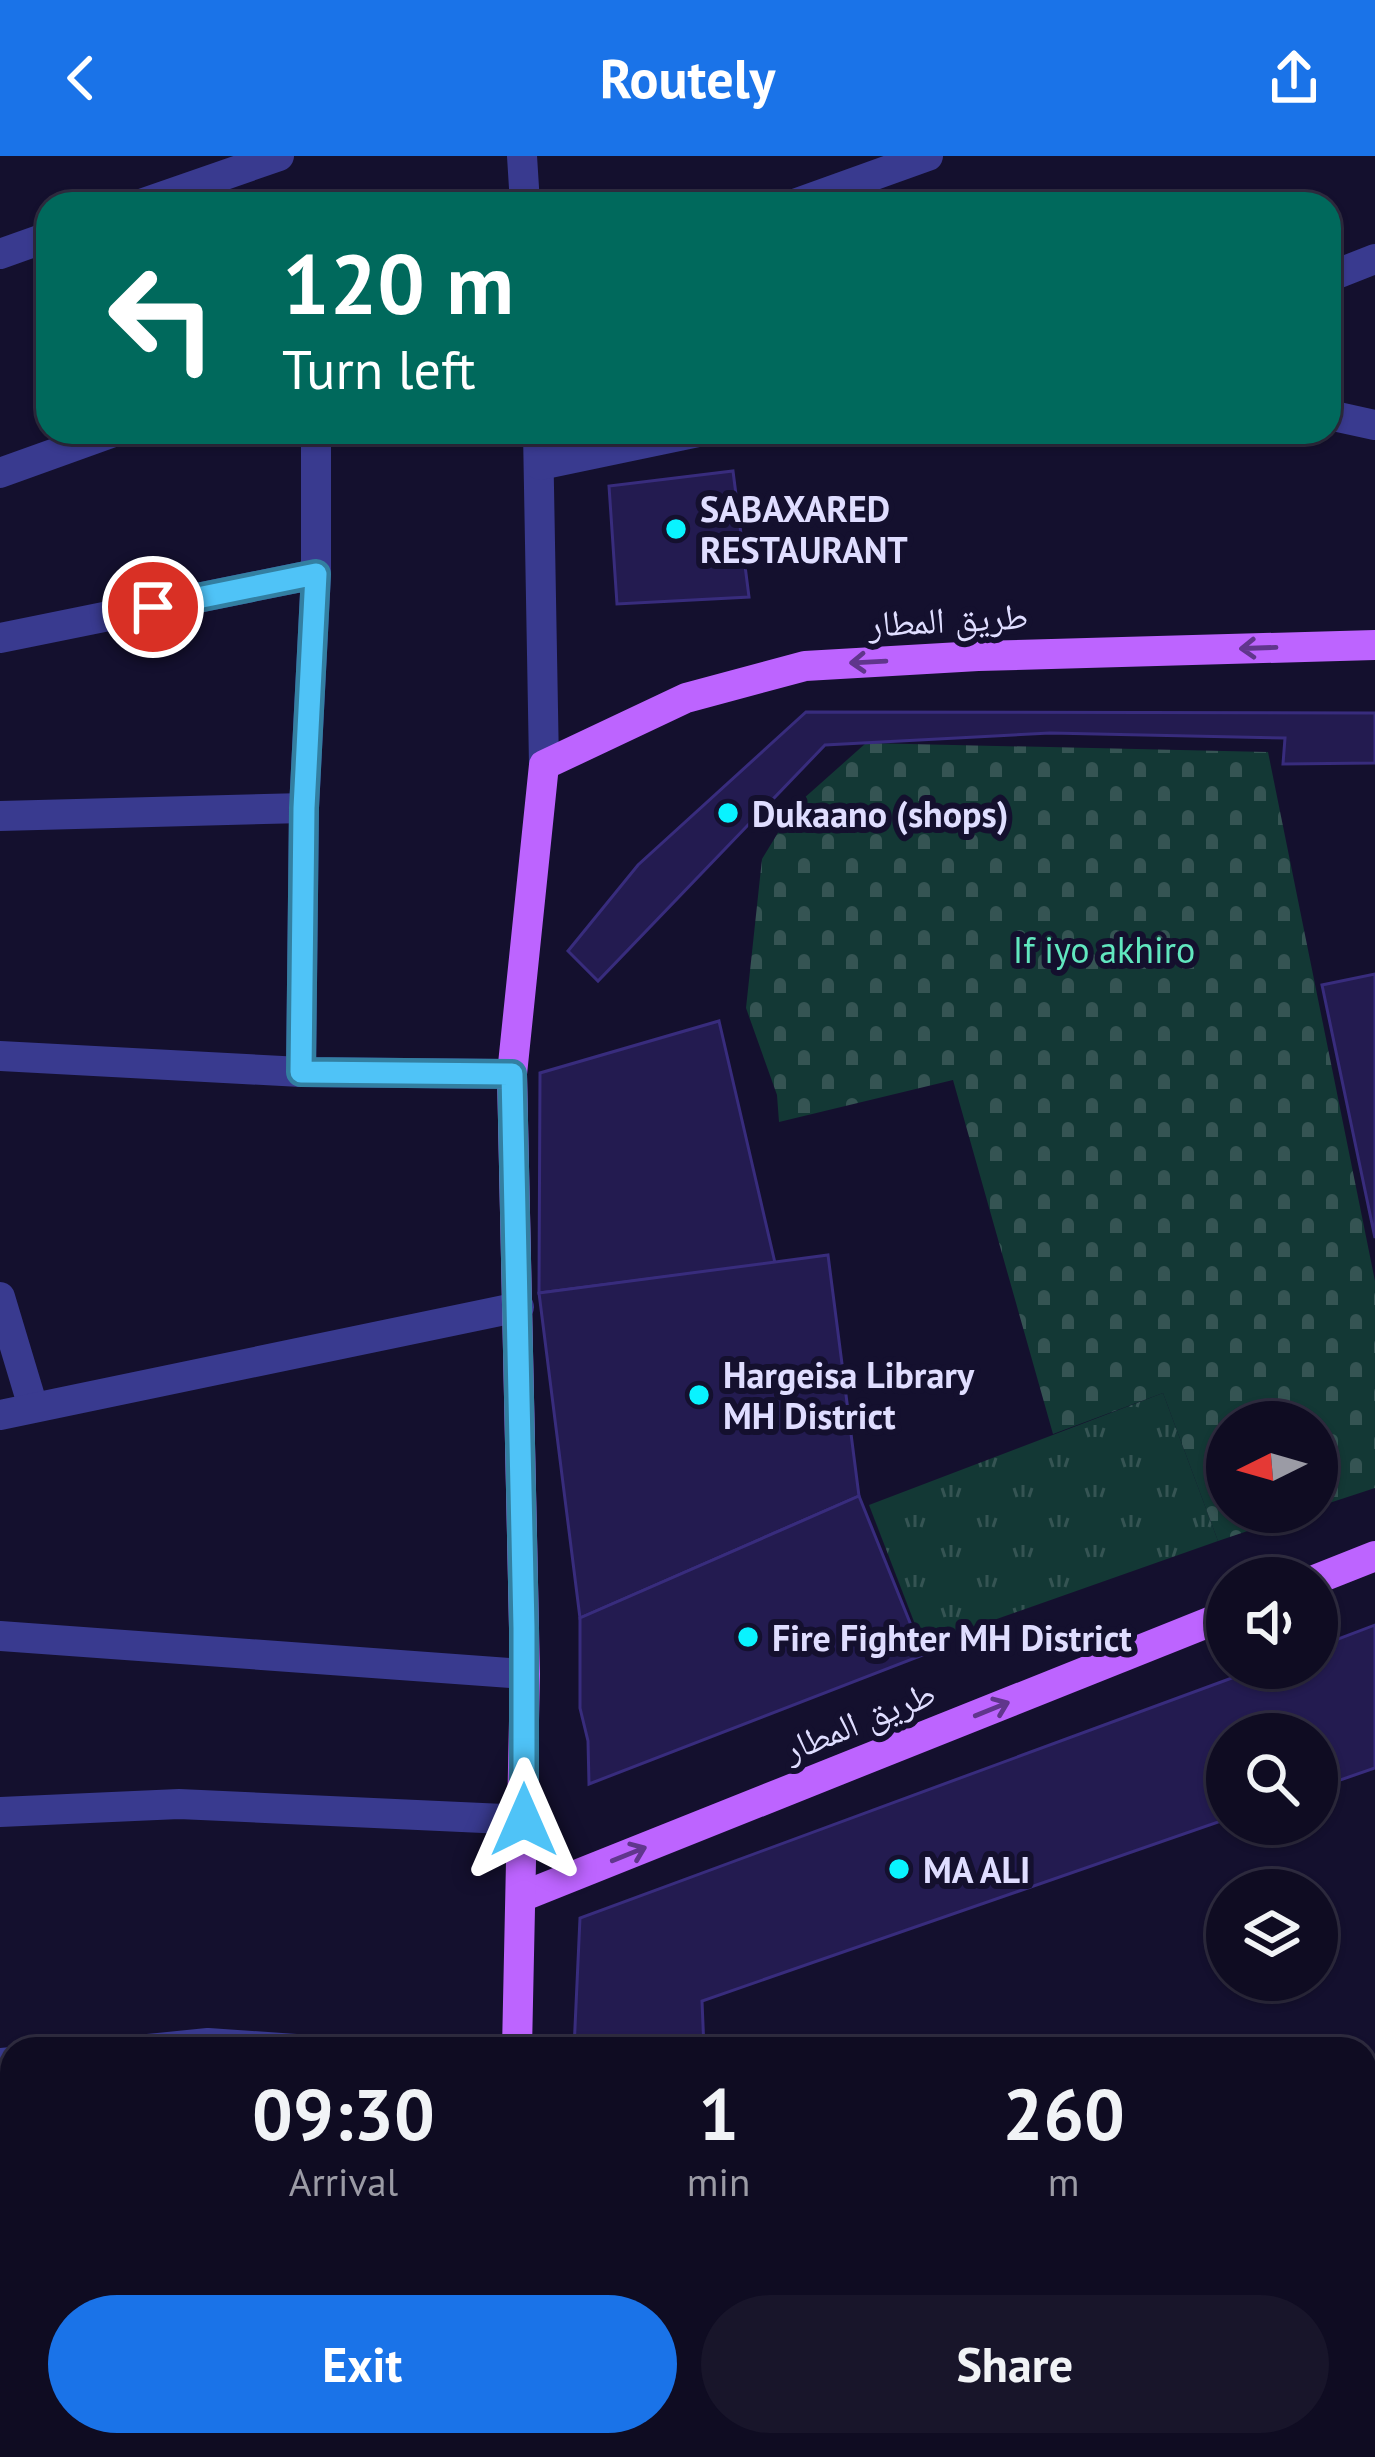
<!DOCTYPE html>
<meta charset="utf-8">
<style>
:root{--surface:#0f0c22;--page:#18152a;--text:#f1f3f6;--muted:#9b9ba5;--line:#2f2c40;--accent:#1a73e8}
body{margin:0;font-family:"PT Sans","Noto Naskh Arabic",sans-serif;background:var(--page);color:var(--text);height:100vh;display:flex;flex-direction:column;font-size:45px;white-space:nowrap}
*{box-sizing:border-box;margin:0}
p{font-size:39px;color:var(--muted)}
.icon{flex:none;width:66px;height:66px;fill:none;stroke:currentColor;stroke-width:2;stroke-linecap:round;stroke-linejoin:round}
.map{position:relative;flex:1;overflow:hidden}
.sheet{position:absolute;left:0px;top:1881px;width:1377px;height:420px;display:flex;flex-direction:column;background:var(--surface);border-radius:36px 36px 0 0;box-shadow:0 3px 9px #0004,0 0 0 3px var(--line)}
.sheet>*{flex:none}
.guide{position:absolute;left:36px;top:36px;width:1305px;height:252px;border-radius:36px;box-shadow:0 3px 9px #0004,0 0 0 3px var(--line);background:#00695c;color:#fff;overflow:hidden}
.needle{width:78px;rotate:265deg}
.buttons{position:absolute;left:1206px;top:1245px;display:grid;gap:24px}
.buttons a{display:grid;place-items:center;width:132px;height:132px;border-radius:50%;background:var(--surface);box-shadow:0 3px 9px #0004,0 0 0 3px var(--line);font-size:60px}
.pin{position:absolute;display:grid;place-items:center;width:102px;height:102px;color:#fff;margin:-51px;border:6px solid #fff;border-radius:50%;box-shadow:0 3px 12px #0007}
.me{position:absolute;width:132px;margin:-66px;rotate:0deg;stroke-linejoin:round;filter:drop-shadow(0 0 9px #0008)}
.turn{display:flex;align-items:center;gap:42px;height:252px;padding:0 48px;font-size:54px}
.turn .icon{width:156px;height:156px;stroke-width:2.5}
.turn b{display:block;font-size:84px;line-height:102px}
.eta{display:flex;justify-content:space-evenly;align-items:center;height:204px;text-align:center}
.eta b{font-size:72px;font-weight:700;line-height:84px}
.primary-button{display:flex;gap:24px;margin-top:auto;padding:24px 48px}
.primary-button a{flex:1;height:138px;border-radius:72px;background:var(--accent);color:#fff;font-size:48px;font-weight:700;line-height:138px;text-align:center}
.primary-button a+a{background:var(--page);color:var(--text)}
header{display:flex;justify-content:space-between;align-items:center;height:156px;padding:0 48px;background:var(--accent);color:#fff;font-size:54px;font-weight:700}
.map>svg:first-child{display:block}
.grass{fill:url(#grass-tufts)}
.cemetery{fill:url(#cemetery-stones)}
.building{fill:#231b50;stroke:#382c7d;stroke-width:3}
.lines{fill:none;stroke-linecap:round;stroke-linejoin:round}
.minor{stroke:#393a8f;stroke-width:30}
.major{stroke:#bd64ff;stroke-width:30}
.oneway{stroke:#60368c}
.route-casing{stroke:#337fa1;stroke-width:30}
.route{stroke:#4fc3f7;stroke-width:21}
.poi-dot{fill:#09f3ff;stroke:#14102e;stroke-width:4.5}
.labels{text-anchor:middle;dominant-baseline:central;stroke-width:12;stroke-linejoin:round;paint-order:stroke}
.poi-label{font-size:36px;font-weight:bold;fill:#dfddff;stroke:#14102e;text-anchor:start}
.street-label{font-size:36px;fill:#dfddff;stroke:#14102e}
.park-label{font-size:36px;fill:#61e7bf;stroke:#14102e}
</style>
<header><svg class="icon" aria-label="back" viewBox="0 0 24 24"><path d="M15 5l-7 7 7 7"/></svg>Routely<svg class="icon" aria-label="share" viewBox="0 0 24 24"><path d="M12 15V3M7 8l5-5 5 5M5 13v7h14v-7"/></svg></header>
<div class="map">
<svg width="1375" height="2301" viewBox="0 0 1375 2301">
<defs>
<pattern id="grass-tufts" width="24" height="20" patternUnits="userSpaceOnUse" patternTransform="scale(3)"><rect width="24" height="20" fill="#133835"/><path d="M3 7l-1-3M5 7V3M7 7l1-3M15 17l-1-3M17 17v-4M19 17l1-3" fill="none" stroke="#355453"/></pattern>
<pattern id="cemetery-stones" width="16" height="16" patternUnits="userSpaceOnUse" patternTransform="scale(3)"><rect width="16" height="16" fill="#133835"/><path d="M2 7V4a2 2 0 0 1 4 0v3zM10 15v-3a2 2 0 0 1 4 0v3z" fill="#355453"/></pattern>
</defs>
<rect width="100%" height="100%" fill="#14102e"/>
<!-- grass -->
<polygon class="grass" points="1163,1237 1218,1385 923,1489 869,1349"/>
<!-- cemetery -->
<polygon class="cemetery" points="866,587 1268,596 1375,1125 1375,1332 1317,1351 1317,1266 1227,1266 1227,1356 1304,1356 1218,1385 1163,1237 1053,1278 953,924 779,966 777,939 746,852 762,703 793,652"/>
<!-- building -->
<g class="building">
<polygon points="733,315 749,441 617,448 609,330"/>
<polygon points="806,556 1375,557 1375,607 1283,608 1285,582 1050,577 825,589 598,825 568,795 638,709"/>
<polygon points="1375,818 1375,1082 1322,829"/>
<polygon points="719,865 775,1107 539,1137 540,917"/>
<polygon points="828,1099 859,1340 580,1462 539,1137"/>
<polygon points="859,1340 923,1499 589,1628 588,1585 580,1552 580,1462"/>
<polygon points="1375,1469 1375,1612 1317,1632 1317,1578 1227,1578 1227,1663 702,1845 704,1893 574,1893 580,1762 1259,1512 1317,1512 1317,1491"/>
</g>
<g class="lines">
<!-- minor -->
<g class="minor">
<polyline points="522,0 525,48"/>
<polyline points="141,48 279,0"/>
<polyline points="794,48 928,0"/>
<polyline points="0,98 48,81"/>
<polyline points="1329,121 1375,103"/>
<polyline points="1329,259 1375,269"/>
<polyline points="538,276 544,609"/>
<polyline points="540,309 698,276"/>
<polyline points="0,317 114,276"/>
<polyline points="0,482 316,418"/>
<polyline points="0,660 304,652"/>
<polyline points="0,900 301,916 512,918"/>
<polyline points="301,916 304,652 316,418 316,276"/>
<polyline points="0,1141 33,1251"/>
<polyline points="0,1259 519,1151"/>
<polyline points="0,1480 525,1518"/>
<polyline points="0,1656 179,1648 524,1664"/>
<polyline points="148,1893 208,1887 296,1893"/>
<polyline points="0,1907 12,1906"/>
<polyline points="1365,2087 1375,2082"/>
<polyline points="958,2289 965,2301"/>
<polyline points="1239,2289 1245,2301"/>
<polyline points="890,2301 927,2289"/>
</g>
<!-- major -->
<g class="major">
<polyline points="1317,1423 1375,1400"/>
<polyline points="521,1741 1227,1459"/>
<polyline points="517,1893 525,1518 512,918 544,609 686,542 805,510 978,500 1375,489"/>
<polyline points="519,2289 519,2301"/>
</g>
</g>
<!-- one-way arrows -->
<defs><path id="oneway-shaft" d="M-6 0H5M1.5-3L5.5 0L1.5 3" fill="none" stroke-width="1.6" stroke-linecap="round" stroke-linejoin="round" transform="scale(3)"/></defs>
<g class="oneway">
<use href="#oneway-shaft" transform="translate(1258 492) rotate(178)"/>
<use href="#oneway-shaft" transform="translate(868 506) rotate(177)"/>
<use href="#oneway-shaft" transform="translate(992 1553) rotate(-22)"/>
<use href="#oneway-shaft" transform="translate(629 1698) rotate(-22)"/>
</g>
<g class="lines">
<defs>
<polyline id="route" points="153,451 316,418 304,652 301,916 512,918 524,1472 524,1664"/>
</defs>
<!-- route casing -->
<use href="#route" class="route-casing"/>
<!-- route -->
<use href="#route" class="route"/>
</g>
<!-- markers -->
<g class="poi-dot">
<circle cx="676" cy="373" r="12"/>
<circle cx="728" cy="657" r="12"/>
<circle cx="699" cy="1239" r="12"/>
<circle cx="748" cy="1481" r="12"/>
<circle cx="899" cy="1713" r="12"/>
</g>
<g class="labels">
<!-- poi labels -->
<g class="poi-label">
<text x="700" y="352">SABAXARED<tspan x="700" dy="41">RESTAURANT</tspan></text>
<text x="752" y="657">Dukaano (shops)</text>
<text x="723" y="1218">Hargeisa Library<tspan x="723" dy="41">MH District</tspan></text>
<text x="772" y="1481">Fire Fighter MH District</text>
<text x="923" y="1713">MA ALI</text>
</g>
<!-- street labels -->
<g class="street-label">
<text transform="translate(948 463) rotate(-3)">طريق المطار</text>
<text transform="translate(859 1564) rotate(-22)">طريق المطار</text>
</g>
<!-- park labels -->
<g class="park-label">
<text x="1104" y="793">If iyo akhiro</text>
</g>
</g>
</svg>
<div class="buttons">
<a><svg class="needle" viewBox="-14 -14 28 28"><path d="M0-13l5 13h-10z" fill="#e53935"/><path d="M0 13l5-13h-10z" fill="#9b9ba5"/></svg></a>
<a><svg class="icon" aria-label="sound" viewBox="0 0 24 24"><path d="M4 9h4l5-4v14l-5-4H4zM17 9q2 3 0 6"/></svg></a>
<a><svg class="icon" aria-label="search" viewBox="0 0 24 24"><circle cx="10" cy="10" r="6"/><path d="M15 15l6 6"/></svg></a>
<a><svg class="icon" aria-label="layers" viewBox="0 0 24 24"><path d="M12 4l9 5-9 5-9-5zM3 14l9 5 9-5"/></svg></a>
</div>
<div class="pin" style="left:153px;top:451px;background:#d93025"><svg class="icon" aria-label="arrive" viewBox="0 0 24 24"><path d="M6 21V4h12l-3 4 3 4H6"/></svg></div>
<svg class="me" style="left:524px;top:1664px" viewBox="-20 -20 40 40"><path d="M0-17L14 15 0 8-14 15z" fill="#4fc3f7" stroke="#fff" stroke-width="4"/></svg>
<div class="guide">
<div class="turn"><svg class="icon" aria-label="left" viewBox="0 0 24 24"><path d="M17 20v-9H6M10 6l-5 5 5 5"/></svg><div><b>120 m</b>Turn left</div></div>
</div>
<section class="sheet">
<div class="eta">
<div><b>09:30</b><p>Arrival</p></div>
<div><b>1</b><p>min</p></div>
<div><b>260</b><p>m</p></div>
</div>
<div class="primary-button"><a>Exit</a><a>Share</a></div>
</section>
</div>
